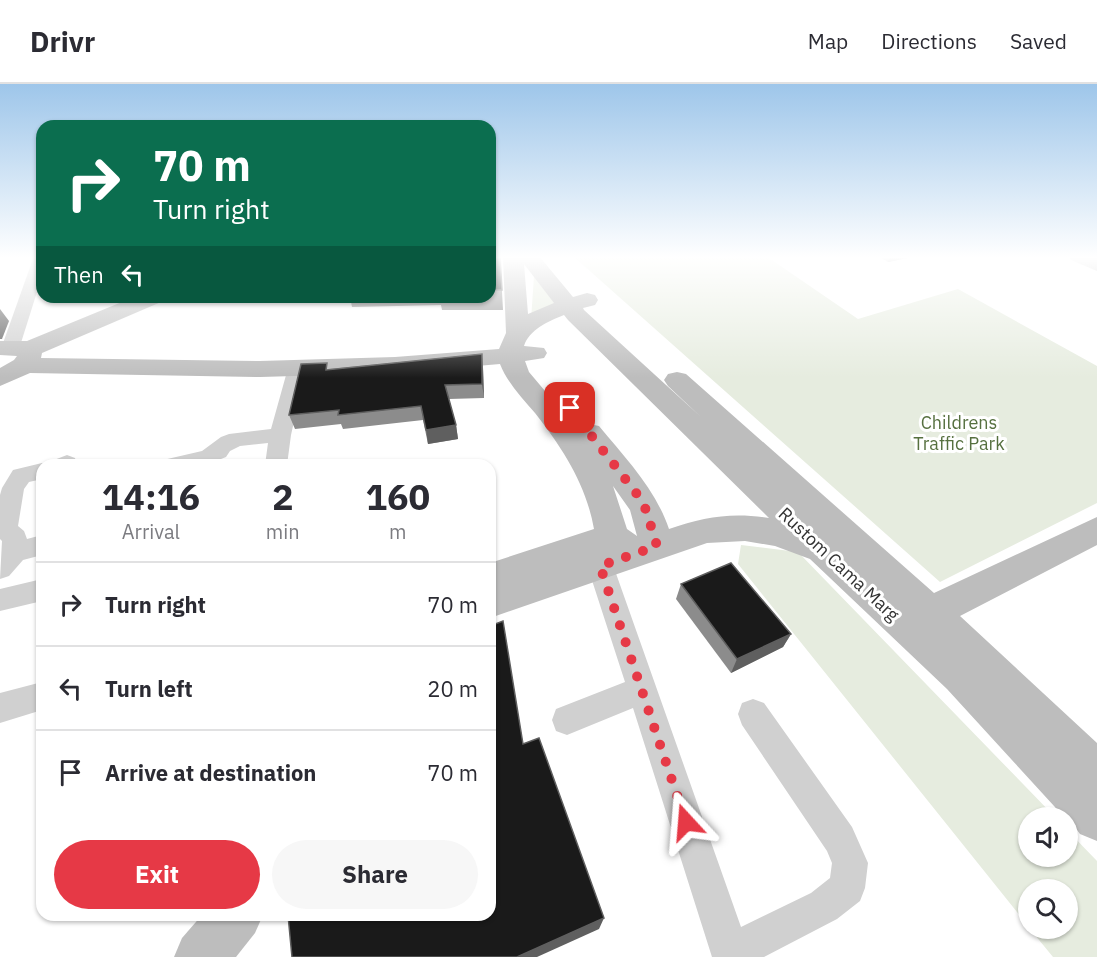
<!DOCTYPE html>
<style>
:root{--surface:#fff;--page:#f7f7f7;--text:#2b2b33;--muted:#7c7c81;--line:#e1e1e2;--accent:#e63946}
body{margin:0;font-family:"IBM Plex Sans",sans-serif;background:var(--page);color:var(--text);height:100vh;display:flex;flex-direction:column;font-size:22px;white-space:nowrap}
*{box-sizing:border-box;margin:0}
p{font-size:20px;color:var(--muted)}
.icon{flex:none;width:33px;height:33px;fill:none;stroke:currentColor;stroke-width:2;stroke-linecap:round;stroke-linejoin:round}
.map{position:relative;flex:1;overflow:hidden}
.details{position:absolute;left:36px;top:375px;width:460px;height:462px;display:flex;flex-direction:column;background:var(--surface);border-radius:18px;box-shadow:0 2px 4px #0004}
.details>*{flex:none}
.top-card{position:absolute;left:36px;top:36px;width:460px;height:183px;border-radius:18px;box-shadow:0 2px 4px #0004;background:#0b6e4f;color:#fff;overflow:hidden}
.tools{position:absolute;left:1018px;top:723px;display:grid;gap:12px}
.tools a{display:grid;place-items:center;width:60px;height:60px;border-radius:50%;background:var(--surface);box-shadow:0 2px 4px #0004;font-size:30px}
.pin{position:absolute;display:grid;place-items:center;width:51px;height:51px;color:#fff;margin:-26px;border-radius:12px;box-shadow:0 3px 9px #0006}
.me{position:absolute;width:66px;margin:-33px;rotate:341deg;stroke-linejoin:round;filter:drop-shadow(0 0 4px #0008)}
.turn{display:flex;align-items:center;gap:21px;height:126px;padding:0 18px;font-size:27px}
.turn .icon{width:78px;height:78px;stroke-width:2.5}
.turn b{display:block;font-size:42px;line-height:51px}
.then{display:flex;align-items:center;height:57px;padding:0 18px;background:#0003;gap:12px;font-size:22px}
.eta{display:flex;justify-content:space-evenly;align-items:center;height:102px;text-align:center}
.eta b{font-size:36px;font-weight:800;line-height:42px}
.action{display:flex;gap:12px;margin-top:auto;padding:12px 18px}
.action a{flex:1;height:69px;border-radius:36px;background:var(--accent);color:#fff;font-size:24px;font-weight:800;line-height:69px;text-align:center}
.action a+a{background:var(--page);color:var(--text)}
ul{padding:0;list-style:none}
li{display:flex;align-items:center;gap:18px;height:84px;padding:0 18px;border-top:2px solid var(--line)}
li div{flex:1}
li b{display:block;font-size:22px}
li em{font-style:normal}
header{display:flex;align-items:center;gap:36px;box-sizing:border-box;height:84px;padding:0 30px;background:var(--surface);border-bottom:2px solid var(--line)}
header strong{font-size:28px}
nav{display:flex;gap:33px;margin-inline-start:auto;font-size:21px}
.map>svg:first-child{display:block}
.green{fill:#e6ecdf}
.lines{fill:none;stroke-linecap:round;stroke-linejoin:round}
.street{fill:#d0d0d0;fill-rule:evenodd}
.secondary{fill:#bdbdbd;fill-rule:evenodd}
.wall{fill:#8c8c8c}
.shaded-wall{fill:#5f5f5f}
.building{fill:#1a1a1a;stroke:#5f5f5f;stroke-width:1.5}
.route{stroke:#e63946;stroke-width:10;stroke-dasharray:0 18}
.labels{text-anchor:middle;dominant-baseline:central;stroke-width:6;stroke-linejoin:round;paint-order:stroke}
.park-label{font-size:18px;fill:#56703f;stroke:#fff}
.street-label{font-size:18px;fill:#333;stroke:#fff}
</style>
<header>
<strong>Drivr</strong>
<nav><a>Map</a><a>Directions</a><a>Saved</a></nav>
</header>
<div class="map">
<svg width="1097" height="873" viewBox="0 0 1097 873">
<rect width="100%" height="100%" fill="#fff"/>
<!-- green -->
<g class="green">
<polygon points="573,172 766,172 858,235 958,205 1097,282 1097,419 940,498"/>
<polygon points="534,192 556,221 531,236"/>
<polygon points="741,461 798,468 1055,733 1029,734 1029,772 1068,772 1068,747 1097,777 1097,873 1053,873 1030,845 1068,844 1068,806 1029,806 1029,843 738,480"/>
</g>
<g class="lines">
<!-- street -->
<g class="street">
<polygon points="34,172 42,172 42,192 20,262 17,266 5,266 2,262"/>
<polygon points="297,278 304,280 306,284 291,351 287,381 265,381 268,359 240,362 230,367 226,373 206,381 160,381 163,376 202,367 221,353 229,350 271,345 288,284 290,280"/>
<polygon points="67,371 75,374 77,381 51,381 54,376"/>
<polygon points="42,379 48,381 42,381 42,395 29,398 24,405 18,442 24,447 27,455 42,451 42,471 23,476 9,492 0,495 2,457 0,455 0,411 2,404 13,386"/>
<polygon points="600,471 609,474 613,481 741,843 811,809 830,794 832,779 827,767 742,641 738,630 742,619 753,615 764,619 852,743 868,779 865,804 860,817 837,835 764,873 712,873 633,624 567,651 556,647 552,636 556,625 625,598 587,481 591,474"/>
<polygon points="42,495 42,517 0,527 0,505"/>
<polygon points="42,598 42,626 0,639 0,609"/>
</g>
<!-- secondary -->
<g class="secondary">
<path d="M503,172H539L573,213L587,209L595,211L598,216L595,221L583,224L584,226L701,333L668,302L664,296L668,290L677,288L686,290L934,509L1097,433V461L960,532L1097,659V757L1080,750L1068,734H1065L947,605L810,475L775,462L745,457L707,459L490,534V479L594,445C586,400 563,365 535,329C522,314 507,298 500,280L395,289L260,293L30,289L0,302V284L14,276L17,272L0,271V257H27L134,213H164L161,218L42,269L41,274L260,277L395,273L499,265L506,249ZM524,180L554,219L528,230ZM564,231L568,236L769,434C731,428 704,433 669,445C655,404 626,375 599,342L589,340L577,345L529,288L525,277L544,274L547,269L544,264L524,262C529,246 548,237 564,231ZM613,402L630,426L637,452L627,445Z"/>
<polygon points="1068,172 1097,173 1097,187 1071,176"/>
<polygon points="202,831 263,831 255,849 236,873 174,873 182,854"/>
</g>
</g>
<!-- wall -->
<g class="wall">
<polygon points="490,172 500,172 503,226 442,226 441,221 352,223 350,213 490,213"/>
<polygon points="878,172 917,172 888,178"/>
<polygon points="482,270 483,284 484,314 449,315 456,341 458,355 428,360 423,336 343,345 341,340 295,345 289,331 329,285"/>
<polygon points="681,500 791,550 783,563 731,589 676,515"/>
</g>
<!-- shaded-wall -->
<g class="shaded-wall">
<polygon points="891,172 917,172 888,178"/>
<polygon points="0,225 9,237 2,255 0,255"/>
<polygon points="482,270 483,284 484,314 482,300"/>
<polygon points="456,341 458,355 428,360 426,346"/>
<polygon points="791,550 783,563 731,589 737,575"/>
<polygon points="604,834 599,845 537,873 517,873"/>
</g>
<!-- building -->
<g class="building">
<polygon points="490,172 500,172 502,206 490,206"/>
<polygon points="482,270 482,300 445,301 456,341 426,346 421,322 338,331 339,326 289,331 301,280 327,279 326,286"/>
<polygon points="731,479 791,550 737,575 681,500"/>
<polygon points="503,537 523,660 539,654 604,834 517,873 292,873 288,831 490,831 490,542"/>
</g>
<!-- sky -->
<linearGradient id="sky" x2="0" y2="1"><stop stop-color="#9ec6ea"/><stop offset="0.59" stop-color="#fff"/><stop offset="1" stop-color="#fff" stop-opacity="0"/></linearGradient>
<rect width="1097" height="294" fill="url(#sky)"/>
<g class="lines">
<!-- route -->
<polyline class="route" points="570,324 640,414 646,426 657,462 600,482 686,738"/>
</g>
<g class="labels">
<!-- park labels -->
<g class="park-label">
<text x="959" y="338">Childrens<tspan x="959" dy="21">Traffic Park</tspan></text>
</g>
<!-- street labels -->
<g class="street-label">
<text transform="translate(839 480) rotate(43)">Rustom Cama Marg</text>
</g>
</g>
</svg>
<div class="tools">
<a><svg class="icon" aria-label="sound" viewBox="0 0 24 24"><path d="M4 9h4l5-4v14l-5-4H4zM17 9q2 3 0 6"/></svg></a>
<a><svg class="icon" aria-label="search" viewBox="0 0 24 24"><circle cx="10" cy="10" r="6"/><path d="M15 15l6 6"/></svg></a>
</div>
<div class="pin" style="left:570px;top:324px;background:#d93025"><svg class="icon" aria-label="arrive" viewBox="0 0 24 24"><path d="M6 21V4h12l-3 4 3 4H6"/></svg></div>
<svg class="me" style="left:686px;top:738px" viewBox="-20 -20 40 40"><path d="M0-17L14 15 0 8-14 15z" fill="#e63946" stroke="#fff" stroke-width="4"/></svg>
<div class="top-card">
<div class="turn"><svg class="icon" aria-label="right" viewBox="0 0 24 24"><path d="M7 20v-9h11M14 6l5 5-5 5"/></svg><div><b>70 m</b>Turn right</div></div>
<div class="then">Then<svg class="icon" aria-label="left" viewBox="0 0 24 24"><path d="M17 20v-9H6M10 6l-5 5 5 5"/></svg></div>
</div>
<section class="details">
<div class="eta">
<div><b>14:16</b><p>Arrival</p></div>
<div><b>2</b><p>min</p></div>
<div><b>160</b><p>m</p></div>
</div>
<ul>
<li><svg class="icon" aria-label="right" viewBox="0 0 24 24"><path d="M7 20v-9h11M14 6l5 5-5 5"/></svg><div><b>Turn right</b></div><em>70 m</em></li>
<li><svg class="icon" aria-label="left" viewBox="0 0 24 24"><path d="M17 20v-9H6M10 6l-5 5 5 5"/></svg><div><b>Turn left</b></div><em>20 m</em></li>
<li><svg class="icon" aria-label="arrive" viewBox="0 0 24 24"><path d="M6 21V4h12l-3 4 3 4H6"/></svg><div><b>Arrive at destination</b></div><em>70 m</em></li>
</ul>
<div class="action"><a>Exit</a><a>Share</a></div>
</section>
</div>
